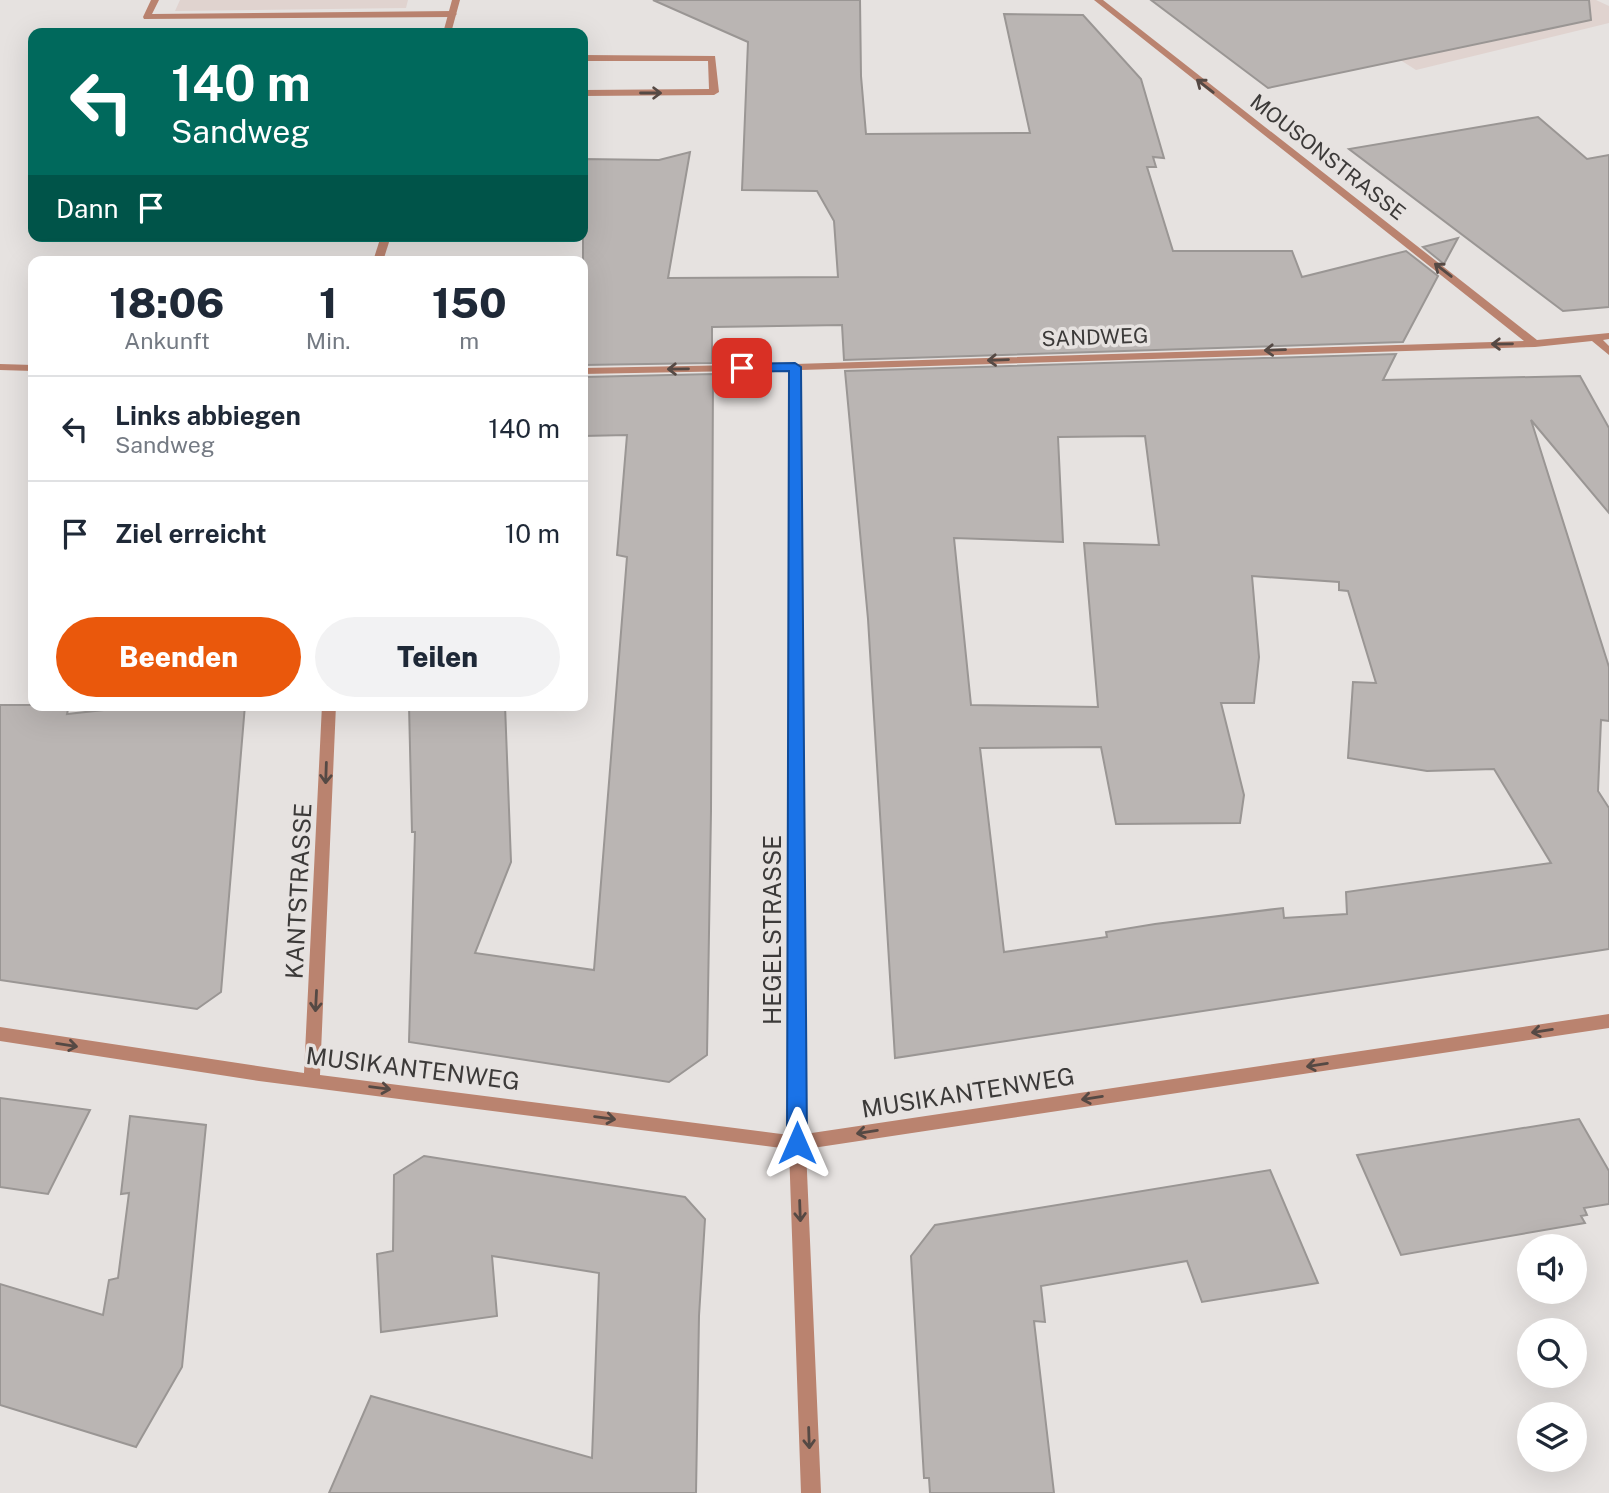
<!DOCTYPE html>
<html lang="de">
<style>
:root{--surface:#fff;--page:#f2f2f3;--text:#1f2937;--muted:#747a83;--line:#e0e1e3;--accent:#ea580c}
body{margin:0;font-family:"Public Sans",sans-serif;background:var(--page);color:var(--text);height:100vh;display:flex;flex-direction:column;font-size:26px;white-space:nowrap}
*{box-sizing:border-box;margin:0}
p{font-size:23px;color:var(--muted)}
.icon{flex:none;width:38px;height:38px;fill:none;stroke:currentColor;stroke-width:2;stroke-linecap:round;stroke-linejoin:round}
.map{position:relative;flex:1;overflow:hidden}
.details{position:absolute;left:28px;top:256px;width:560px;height:455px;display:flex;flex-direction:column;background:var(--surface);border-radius:14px;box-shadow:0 7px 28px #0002}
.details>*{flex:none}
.hud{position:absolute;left:28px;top:28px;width:560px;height:214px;border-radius:14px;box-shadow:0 7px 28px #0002;background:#00695c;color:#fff;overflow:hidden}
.tools{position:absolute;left:1517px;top:1234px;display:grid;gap:14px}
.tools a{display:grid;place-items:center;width:70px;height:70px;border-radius:50%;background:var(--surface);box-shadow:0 7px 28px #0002;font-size:35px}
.pin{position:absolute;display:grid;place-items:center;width:60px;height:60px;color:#fff;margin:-30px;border-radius:14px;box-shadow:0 4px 10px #0006}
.me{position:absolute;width:77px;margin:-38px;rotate:0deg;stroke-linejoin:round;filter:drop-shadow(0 0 5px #0008)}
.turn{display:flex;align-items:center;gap:24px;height:147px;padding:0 28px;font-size:32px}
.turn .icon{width:91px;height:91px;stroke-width:2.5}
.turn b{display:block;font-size:49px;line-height:60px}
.then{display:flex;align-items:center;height:66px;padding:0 28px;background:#0003;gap:14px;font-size:26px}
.eta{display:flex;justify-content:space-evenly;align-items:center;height:119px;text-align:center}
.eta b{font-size:42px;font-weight:800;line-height:49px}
.cta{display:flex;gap:14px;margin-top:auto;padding:14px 28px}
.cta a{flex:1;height:80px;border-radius:42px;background:var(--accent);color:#fff;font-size:28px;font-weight:800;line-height:80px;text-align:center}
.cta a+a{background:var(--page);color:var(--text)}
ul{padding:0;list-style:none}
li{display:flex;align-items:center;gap:21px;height:105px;padding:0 28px;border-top:2px solid var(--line)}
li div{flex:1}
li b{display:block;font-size:26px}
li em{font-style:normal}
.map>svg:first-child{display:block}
.built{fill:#e0d3cf}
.building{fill:#bab5b3;stroke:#9a9694;stroke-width:2;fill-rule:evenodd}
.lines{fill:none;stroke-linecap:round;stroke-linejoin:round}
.lane{fill:#ba836f;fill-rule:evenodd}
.street{fill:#ba836f;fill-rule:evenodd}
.oneway{stroke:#554944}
.route{fill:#1a73e8;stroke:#114b97;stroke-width:2}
.labels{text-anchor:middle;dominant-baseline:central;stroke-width:7;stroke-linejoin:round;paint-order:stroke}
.far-street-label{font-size:21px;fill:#3c3a39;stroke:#e6e2e0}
.street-label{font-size:24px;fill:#3c3a39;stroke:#e6e2e0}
</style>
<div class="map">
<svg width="1609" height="1493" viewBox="0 0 1609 1493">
<rect width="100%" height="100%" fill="#e6e2e0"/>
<!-- built -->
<g class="built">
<polygon points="180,0 408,0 406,8 175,11"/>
<polygon points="1306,0 1596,0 1609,6 1609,23 1416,70"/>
</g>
<!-- building -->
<g class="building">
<polygon points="653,0 860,0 861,76 866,134 1030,133 1004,14 1083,15 1141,79 1164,158 1153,157 1156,167 1147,167 1173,251 1292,251 1302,277 1406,251 1438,276 1403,342 844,360 842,325 712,327 712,363 583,365 583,159 659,160 690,152 668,278 838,277 834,221 817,191 742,190 748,42"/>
<polygon points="1151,0 1589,0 1591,20 1268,88"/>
<polygon points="1538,117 1587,159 1609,155 1609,307 1563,311 1349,149"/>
<polygon points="1458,238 1444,264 1423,247"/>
<path d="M1396,354L1383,380L1580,376L1609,428V513L1531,420L1609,667V721L1601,720L1598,791L1609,808V949L895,1058L868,619L845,371ZM1145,436L1159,545L1084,543L1098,707L971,705L954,538L1063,542L1058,437ZM1252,576L1339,582V590L1348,591L1376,683L1353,682L1348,758L1427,771L1494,769L1551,863L1346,892L1347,914L1284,918L1283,908L1155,924L1106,932L1107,937L1004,952L980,748L1101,747L1116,824L1240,823L1244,795L1221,703H1254L1259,657Z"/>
<polygon points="713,374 711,811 707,1055 669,1082 409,1042 415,832 412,832 409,705 505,705 511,862 475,953 594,970 627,557 617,555 627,435 583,436 583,377"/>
<polygon points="0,705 69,705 67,714 149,705 245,705 221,992 197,1009 0,980"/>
<polygon points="0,1098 90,1110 48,1194 0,1187"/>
<polygon points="130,1116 206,1125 182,1367 136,1447 0,1405 0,1284 103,1315 109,1280 118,1278 129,1193 121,1194"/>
<polygon points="1579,1119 1609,1171 1609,1204 1584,1208 1587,1215 1581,1216 1585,1223 1401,1255 1357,1155"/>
<polygon points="424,1156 685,1197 705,1219 699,1316 696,1493 329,1493 371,1396 592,1458 599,1273 492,1256 497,1316 381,1332 377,1254 393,1251 394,1175"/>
<polygon points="1270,1170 1318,1283 1202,1302 1187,1261 1041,1286 1045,1322 1034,1321 1054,1493 930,1493 929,1478 924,1478 911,1256 935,1225"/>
</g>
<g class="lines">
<!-- lane -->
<g class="lane">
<polygon points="151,0 159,0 152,14 453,11 457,14 453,17 144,19 143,17"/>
<polygon points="583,55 715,56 719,92 714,95 583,96 583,90 709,89 708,61 583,61"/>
</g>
<!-- street -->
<g class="street">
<polygon points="452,0 460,0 451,33 443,33"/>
<polygon points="1094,0 1103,0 1537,340 1609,333 1609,339 1603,340 1609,346 1609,355 1592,341 1535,347 801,370 805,1134 1609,1014 1609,1028 806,1149 821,1493 801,1493 789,1149 259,1081 0,1041 0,1027 304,1073 322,705 336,705 320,1075 789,1135 789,370 583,374 583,368 795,364 1524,341"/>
<polygon points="381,236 391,236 383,261 373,261"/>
<polygon points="0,364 33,365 33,371 0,370"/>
</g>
</g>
<!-- one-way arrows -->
<defs><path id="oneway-shaft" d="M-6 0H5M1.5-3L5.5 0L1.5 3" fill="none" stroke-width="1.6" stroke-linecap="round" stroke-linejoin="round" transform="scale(1.75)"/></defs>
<g class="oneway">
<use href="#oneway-shaft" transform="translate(1205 86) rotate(-142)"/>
<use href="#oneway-shaft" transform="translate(651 93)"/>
<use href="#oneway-shaft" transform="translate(1443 270) rotate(-142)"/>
<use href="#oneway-shaft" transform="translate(1502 344) rotate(179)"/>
<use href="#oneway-shaft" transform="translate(1275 350) rotate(178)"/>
<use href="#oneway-shaft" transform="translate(998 360) rotate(178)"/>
<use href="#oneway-shaft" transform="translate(678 369) rotate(179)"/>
<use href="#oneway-shaft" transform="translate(326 773) rotate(92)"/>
<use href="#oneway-shaft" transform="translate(316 1001) rotate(93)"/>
<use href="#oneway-shaft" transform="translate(1542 1031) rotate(171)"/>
<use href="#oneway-shaft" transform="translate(67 1045) rotate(9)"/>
<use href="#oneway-shaft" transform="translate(1317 1065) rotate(171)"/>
<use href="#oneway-shaft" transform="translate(380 1088) rotate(7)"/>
<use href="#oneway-shaft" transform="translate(1092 1098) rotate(171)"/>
<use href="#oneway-shaft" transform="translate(605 1118) rotate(7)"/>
<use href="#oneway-shaft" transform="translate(867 1132) rotate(171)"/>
<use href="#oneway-shaft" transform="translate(800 1211) rotate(88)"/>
<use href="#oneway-shaft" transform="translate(809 1438) rotate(88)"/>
</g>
<!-- route -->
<polygon class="route" points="795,363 801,367 807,1143 804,1148 797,1151 790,1148 787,1143 789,371 742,372 735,368 742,364"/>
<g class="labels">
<!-- far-street labels -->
<g class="far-street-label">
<text transform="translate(1328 157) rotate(38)">MOUSONSTRASSE</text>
<text transform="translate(1095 337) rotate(-2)">SANDWEG</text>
</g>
<!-- street labels -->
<g class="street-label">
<text transform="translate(298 891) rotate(-87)">KANTSTRASSE</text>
<text transform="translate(772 930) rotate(-90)">HEGELSTRASSE</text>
<text transform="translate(413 1068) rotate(7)">MUSIKANTENWEG</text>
<text transform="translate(968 1092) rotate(-9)">MUSIKANTENWEG</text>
</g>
</g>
</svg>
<div class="tools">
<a><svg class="icon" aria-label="sound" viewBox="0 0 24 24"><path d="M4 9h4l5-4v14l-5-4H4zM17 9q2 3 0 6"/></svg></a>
<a><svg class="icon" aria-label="search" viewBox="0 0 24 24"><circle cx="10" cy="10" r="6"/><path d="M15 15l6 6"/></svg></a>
<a><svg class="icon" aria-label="layers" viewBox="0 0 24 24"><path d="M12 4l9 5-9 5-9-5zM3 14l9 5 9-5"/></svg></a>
</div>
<div class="pin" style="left:742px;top:368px;background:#d93025"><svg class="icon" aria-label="arrive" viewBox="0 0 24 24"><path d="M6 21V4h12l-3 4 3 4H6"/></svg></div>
<svg class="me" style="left:797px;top:1143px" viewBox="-20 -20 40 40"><path d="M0-17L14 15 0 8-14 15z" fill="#1a73e8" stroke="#fff" stroke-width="4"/></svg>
<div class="hud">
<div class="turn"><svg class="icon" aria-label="left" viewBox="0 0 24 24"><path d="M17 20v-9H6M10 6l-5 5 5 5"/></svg><div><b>140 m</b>Sandweg</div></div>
<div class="then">Dann<svg class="icon" aria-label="arrive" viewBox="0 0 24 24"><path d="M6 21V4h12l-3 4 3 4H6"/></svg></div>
</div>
<section class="details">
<div class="eta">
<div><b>18:06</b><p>Ankunft</p></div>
<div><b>1</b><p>Min.</p></div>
<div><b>150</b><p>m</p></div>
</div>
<ul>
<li><svg class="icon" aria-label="left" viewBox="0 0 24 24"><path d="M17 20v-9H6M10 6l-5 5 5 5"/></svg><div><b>Links abbiegen</b><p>Sandweg</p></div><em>140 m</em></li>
<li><svg class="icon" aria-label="arrive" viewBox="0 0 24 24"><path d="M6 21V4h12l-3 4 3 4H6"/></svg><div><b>Ziel erreicht</b></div><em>10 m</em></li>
</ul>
<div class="cta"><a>Beenden</a><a>Teilen</a></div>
</section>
</div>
